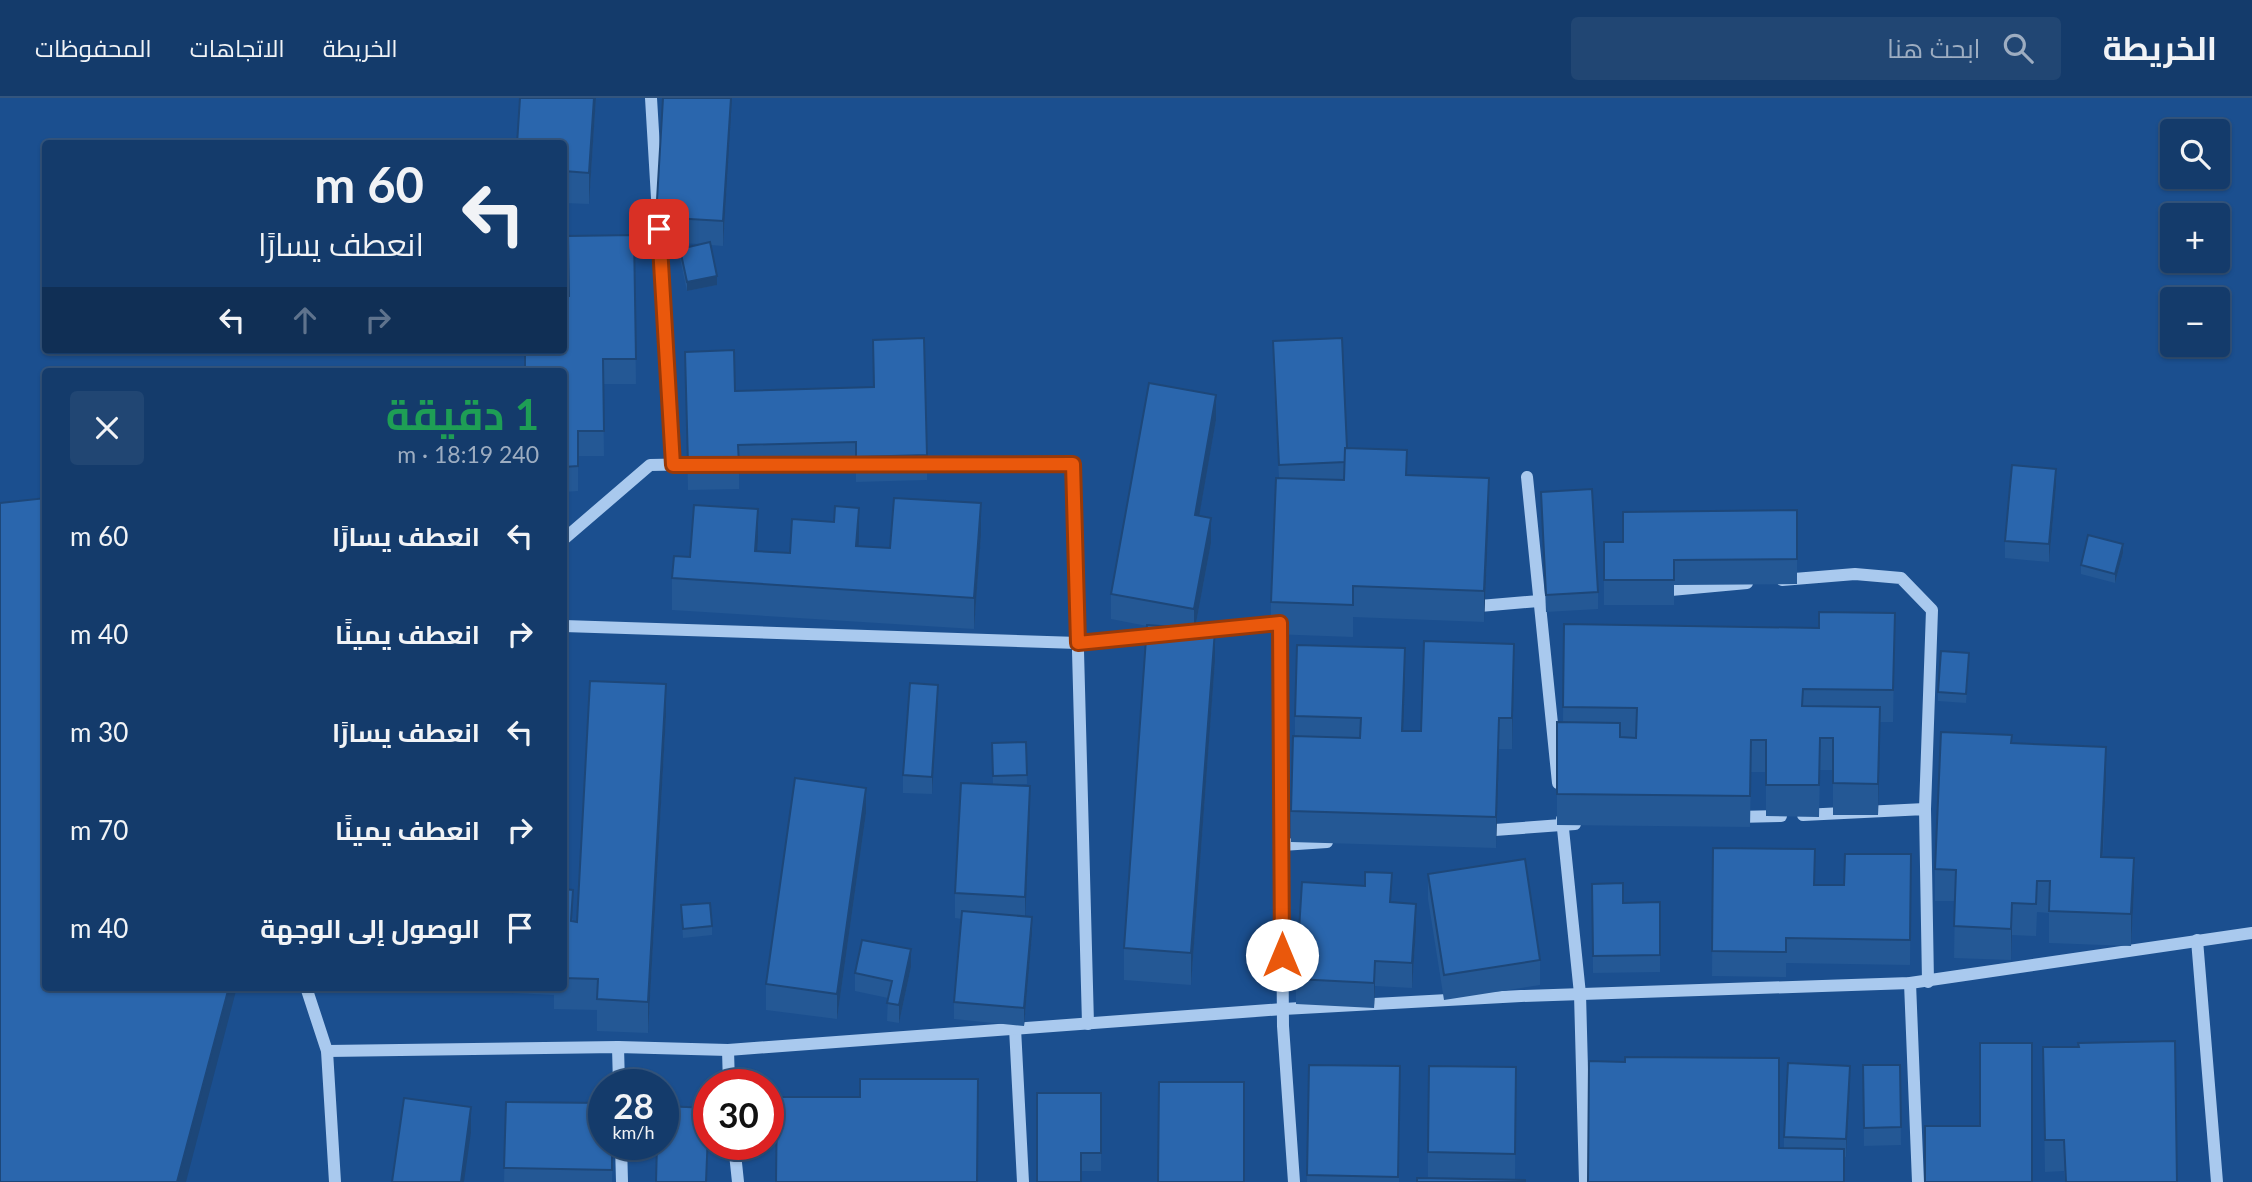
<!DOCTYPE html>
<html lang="ar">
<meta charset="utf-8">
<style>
:root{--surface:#143b6b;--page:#214673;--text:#f1f3f6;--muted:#9dadc1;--line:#33557e}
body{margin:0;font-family:Lato,Cairo,sans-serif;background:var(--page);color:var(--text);direction:rtl;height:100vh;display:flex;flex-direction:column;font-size:26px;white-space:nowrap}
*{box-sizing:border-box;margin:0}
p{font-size:23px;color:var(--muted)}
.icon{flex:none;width:38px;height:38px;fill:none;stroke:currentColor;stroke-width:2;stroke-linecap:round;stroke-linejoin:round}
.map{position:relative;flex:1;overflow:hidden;direction:ltr}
.panel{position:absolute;left:42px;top:270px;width:525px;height:623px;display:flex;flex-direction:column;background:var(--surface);border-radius:7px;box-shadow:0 2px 5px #0004,0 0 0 2px var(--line);direction:rtl}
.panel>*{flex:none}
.banner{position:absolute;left:42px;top:42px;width:525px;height:214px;border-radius:7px;box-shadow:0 2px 5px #0004,0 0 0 2px var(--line);direction:rtl;background:#143b6b;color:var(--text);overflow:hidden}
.controls{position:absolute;left:2160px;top:21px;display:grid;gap:14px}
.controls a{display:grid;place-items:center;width:70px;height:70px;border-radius:7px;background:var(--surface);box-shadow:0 2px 5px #0004,0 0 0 2px var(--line);font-size:35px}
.speed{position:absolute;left:588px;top:971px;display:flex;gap:14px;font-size:35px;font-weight:700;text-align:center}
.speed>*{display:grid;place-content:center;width:91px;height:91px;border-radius:50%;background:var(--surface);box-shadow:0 2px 5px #0004,0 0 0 2px var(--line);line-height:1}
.speed small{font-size:18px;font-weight:400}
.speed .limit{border:10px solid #d22;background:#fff;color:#111}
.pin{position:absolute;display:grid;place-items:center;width:60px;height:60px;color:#fff;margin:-30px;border-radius:14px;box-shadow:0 4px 10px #0006}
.me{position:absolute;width:77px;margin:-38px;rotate:0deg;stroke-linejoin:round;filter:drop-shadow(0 0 5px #0008)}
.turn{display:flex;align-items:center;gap:24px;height:147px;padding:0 28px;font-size:32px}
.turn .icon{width:91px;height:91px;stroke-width:2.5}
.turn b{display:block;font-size:49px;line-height:60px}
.lanes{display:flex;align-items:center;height:66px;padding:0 28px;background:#0003;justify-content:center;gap:35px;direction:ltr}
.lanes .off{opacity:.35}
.round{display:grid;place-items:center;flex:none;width:74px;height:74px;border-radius:7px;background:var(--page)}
.overview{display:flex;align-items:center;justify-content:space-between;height:119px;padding:0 28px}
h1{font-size:42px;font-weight:700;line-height:52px;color:#1e9e55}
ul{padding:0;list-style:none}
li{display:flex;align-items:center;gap:21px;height:98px;padding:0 28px}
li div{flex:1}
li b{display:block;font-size:26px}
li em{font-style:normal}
header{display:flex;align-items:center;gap:42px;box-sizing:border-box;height:98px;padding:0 35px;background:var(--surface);border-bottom:2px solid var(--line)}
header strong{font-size:33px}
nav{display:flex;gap:38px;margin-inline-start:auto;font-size:24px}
.search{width:490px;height:63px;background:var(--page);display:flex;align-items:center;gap:18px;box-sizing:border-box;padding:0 24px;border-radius:7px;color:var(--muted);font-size:26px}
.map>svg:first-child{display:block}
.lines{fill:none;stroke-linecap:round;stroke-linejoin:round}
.minor{stroke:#a9c9ee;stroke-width:12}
.wall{fill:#245895}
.shaded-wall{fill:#1d4779}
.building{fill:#2a66ad;stroke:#1d4779;stroke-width:2}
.route-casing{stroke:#983908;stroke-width:18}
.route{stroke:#ea580c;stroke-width:12}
</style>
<header>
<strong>الخريطة</strong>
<div class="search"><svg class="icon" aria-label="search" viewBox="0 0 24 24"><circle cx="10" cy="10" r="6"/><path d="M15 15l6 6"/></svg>ابحث هنا</div>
<nav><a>الخريطة</a><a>الاتجاهات</a><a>المحفوظات</a></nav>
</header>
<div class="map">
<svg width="2252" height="1084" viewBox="0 0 2252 1084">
<rect width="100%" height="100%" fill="#1b4f8f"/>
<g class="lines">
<!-- minor -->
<g class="minor">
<polyline points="651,0 673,367"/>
<polyline points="912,366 1073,366 1088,926"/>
<polyline points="1527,379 1558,685"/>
<polyline points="564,441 650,367 702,366"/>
<polyline points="1782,482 1855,476 1901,480 1932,512 1925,711"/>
<polyline points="1660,493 1747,485"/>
<polyline points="1468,509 1562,501"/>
<polyline points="1280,521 1283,928 1294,1084"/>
<polyline points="564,528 1078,545 1161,537"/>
<polyline points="1196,533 1286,524"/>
<polyline points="1803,717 1925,711 1928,884"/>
<polyline points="1736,719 1781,718"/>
<polyline points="1562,721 1580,896 1585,1084"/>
<polyline points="1481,733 1575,726"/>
<polyline points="1282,747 1327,744"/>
<polyline points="2197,842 2217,1084"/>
<polyline points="1910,885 1918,1084"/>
<polyline points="306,889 327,953 335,1084"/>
<polyline points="1015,930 1023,1084"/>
<polyline points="618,949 619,987"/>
<polyline points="728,952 729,987"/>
<polyline points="327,953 618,949 728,952 1283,911 1521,898 1910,885 2252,835"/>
<polyline points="621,1046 622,1084"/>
<polyline points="734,1046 738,1084"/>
</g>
</g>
<!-- wall -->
<g class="wall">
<polygon points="596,0 589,106 564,105 564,46"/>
<polygon points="732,0 723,148 710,147 717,187 687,193 680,160 680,151 701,146 656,144 656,119"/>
<polygon points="634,137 636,286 603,286 604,358 578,358 578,393 564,394 564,273 569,198"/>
<polygon points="873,242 927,357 927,382 856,384 856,369 739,372 739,391 688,392 685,254 735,293 874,289"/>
<polygon points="1273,243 1347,350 1407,377 1489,412 1484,524 1353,519 1353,539 1271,536 1271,504 1279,380 1273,268"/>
<polygon points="1216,322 1199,418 1211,445 1195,531 1215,563 1191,887 1124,882 1124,850 1147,528 1111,521 1111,496"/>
<polygon points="2056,388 2049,464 2005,460 2005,443"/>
<polygon points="1541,394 1598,494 1598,511 1546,514"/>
<polygon points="1797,412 1797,486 1674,487 1674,507 1604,507 1604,444 1623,444"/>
<polygon points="981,437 974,531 672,512 672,480 690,459 758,442 757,453 790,455 859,448 890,450"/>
<polygon points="2123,455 2115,485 2081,476 2081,467"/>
<polygon points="1895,515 1893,624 1880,624 1878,717 1833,717 1833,672 1820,672 1819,719 1766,718 1766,674 1751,674 1750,729 1557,727 1557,624 1563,624 1564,526 1819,530"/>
<polygon points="1969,563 1966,605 1938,603 1938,594"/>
<polygon points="1514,577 1512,651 1499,651 1496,750 1291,744 1291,713 1295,638 1295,618 1405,581 1403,633 1421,633"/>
<polygon points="938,605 932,696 903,695 903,677"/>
<polygon points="666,618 648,935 597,933 597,912 554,911 554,897 512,895 512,889 564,889 564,791 573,823 577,824"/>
<polygon points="1026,644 1027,686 996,687 1030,713 1025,818 1032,836 1024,928 954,921 954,904 962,821 955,820 955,795 993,687 992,645"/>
<polygon points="2012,645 2106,680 2103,759 2134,792 2131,848 2049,845 2049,815 2037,814 2036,838 2012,837 2011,862 1954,860 1955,803 1935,803 1935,771"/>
<polygon points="866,715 837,921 766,912 766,886"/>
<polygon points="1713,750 1815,787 1844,787 1911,756 1910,867 1786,865 1786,879 1712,878"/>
<polygon points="1428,776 1540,862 1540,887 1444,902 1428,801"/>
<polygon points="1592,786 1623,805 1660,804 1660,874 1593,875"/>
<polygon points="1392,804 1416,831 1412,890 1375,888 1374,910 1296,906 1296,881"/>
<polygon points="681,807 712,828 712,837 683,840"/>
<polygon points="911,869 899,925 887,923 888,900 855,893 855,875"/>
<polygon points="2043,949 2177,1084 2065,1084 2064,1073 2045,1074"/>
<polygon points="1309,967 1400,993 1399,1084 1307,1084"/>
<polygon points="1863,967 1900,967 1901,1047 1864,1048"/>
<polygon points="1516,969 1515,1081 1428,1079 1428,1054"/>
<polygon points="1850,985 1846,1059 1779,1050 1784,1050 1784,1039"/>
<polygon points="1101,995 1101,1073 1081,1073 1037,1084"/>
<polygon points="506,1004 613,1046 612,1084 504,1084"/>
</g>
<!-- shaded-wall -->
<g class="shaded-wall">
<polygon points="594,0 596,0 589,106 589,75"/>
<polygon points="731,0 732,0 723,148 723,123"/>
<polygon points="717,178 717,187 687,193 687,184"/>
<polygon points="1216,297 1216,322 1195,442 1195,417"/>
<polygon points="2056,371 2056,388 2049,464 2049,446"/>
<polygon points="1489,380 1489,412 1484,524 1484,493"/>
<polygon points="981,405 981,437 974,531 974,500"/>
<polygon points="859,410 859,442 856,479 856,448"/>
<polygon points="758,411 758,442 755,484 755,453"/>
<polygon points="1211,420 1211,445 1194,536 1194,511"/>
<polygon points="2123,446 2123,455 2115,485 2115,476"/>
<polygon points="1215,532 1215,563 1191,887 1191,855"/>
<polygon points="1514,546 1514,577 1512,651 1512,620"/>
<polygon points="1405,550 1405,581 1402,664 1402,633"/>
<polygon points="666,586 666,618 648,935 648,904"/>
<polygon points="938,587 938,605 932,696 932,679"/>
<polygon points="1880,609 1880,640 1878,717 1878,686"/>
<polygon points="1499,620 1499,651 1496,750 1496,719"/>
<polygon points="2106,649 2106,680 2101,790 2101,759"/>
<polygon points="1030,688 1030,713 1025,824 1025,799"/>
<polygon points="866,690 866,715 837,921 837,896"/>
<polygon points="2134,760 2134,792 2131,848 2131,816"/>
<polygon points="2012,805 2012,837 2011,862 2011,831"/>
<polygon points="1416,806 1416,831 1412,890 1412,865"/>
<polygon points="1032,819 1032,836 1024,928 1024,910"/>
<polygon points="911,851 911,869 899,925 899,907"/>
<polygon points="1375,863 1375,888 1374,910 1374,885"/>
<polygon points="229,889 237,889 186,1084 177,1084"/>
<polygon points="1850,968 1850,985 1846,1059 1846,1041"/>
<polygon points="471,1009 471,1034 464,1084 461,1084"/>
</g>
<!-- building -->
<g class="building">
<polygon points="520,0 594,0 589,75 564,73 564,46 517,46"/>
<polygon points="663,0 731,0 723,123 656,119"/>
<polygon points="634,137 636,261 603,261 604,333 578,333 578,368 564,369 564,273 525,273 525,252 564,252 564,198 569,198 568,138"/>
<polygon points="710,144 717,178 687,184 680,151"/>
<polygon points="924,240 927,357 856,359 856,344 738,347 739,366 688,367 685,254 734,252 735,293 874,289 873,242"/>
<polygon points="1342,240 1347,350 1345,350 1345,364 1279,367 1273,243"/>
<polygon points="1149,285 1216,297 1195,417 1211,420 1194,511 1111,496"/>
<polygon points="1345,350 1407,352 1406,377 1489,380 1484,493 1353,488 1353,507 1271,504 1276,380 1344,382"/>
<polygon points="2012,367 2056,371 2049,446 2005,443"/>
<polygon points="1592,391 1598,494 1546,497 1541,394"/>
<polygon points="46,400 46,889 229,889 177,1084 0,1084 0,405"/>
<polygon points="894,400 981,405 974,500 672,480 674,458 690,459 694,407 758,411 755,453 790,455 792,421 834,424 835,408 859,410 856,448 890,450"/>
<polygon points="1797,412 1797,461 1674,462 1674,482 1604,482 1604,444 1623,444 1623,414"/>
<polygon points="2088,437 2123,446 2115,476 2081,467"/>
<polygon points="1819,514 1895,515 1893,592 1803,591 1802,608 1880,609 1878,686 1833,685 1833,640 1820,640 1819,687 1766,687 1766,642 1751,642 1750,698 1557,696 1557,624 1620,625 1620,639 1636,640 1637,610 1563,609 1564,526 1819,530"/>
<polygon points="1147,527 1215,532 1191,855 1124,850"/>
<polygon points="1424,543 1514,546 1512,620 1499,620 1496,719 1291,713 1293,638 1360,640 1361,620 1295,618 1297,547 1405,550 1402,633 1421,633"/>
<polygon points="1941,553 1969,555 1966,596 1938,594"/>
<polygon points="590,583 666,586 648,904 597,901 598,881 564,880 564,791 573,792 571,823 577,824"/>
<polygon points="910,585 938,587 932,679 903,677"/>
<polygon points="1941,634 2012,637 2011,645 2106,649 2101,759 2134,760 2131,816 2049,813 2050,783 2037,783 2036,806 2012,805 2011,831 1954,828 1956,772 1935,771"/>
<polygon points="1026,644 1027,677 993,678 992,645"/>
<polygon points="795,680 866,690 837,896 766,886"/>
<polygon points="961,685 1030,688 1025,799 955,795"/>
<polygon points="1713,750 1815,751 1814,787 1844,787 1845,756 1911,756 1910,842 1786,840 1786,854 1712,853"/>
<polygon points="1525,761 1540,862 1444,877 1428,776"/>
<polygon points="1365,774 1392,775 1390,804 1416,806 1412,865 1375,863 1374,885 1296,881 1302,784 1365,788"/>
<polygon points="1623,785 1623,805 1660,804 1660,857 1593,858 1592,786"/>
<polygon points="710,805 712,828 683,831 681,807"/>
<polygon points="962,813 1032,819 1024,910 954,904"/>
<polygon points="862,842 911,851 899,907 887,905 892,883 855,875"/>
<polygon points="2175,943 2177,1084 2066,1084 2064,1042 2045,1042 2043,949 2079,949 2078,945"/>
<polygon points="1980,945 2032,945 2032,1084 1925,1084 1925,1028 1980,1028"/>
<polygon points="1625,959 1779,960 1779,1050 1844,1051 1844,1084 1588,1084 1589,963 1625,964"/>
<polygon points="1788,965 1850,968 1846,1041 1784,1039"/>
<polygon points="1309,967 1400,968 1398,1079 1307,1077"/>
<polygon points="1863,967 1900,967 1901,1029 1864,1030"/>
<polygon points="1429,968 1516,969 1515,1056 1428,1054"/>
<polygon points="860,981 978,981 977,1084 776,1084 777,999 860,999"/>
<polygon points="1159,984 1244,984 1244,1084 1158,1084"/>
<polygon points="1037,995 1101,995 1101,1055 1081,1055 1081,1084 1037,1084"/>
<polygon points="404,1000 471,1009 461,1084 392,1084"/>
<polygon points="506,1004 604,1005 604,1046 612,1046 612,1072 504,1070"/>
<polygon points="663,1008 709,1010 706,1084 656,1084 657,1046 663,1046"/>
<polygon points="1417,1080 1525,1082 1525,1084 1417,1084"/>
</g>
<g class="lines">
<defs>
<polyline id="route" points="659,131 673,367 1073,366 1078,545 1280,525 1282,857"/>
</defs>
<!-- route casing -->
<use href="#route" class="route-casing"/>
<!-- route -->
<use href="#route" class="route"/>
</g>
</svg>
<div class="controls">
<a><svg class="icon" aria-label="search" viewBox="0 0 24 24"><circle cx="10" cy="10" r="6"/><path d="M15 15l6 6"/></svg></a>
<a>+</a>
<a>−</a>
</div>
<div class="speed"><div>28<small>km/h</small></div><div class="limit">30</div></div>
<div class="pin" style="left:659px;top:131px;background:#d93025"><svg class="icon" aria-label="arrive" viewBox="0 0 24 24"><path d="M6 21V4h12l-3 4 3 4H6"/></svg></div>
<svg class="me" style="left:1282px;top:857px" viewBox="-20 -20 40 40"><circle r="19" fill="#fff"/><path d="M0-13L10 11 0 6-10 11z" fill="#ea580c"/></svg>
<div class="banner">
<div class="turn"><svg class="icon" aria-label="left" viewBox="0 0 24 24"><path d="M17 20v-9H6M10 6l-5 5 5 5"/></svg><div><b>60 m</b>انعطف يسارًا</div></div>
<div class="lanes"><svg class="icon" aria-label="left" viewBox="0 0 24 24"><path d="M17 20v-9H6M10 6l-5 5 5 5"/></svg><svg class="icon off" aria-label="ahead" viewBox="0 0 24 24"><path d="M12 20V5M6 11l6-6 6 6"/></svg><svg class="icon off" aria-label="right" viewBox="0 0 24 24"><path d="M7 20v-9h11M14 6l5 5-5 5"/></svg></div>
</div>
<section class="panel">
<div class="overview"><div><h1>1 دقيقة</h1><p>240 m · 18:19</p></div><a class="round"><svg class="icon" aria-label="close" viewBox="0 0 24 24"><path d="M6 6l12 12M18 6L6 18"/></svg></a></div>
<ul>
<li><svg class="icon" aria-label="left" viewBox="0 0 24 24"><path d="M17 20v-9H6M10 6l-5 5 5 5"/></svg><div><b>انعطف يسارًا</b></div><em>60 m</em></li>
<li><svg class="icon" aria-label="right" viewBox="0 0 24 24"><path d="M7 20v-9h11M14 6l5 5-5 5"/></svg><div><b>انعطف يمينًا</b></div><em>40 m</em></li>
<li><svg class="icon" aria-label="left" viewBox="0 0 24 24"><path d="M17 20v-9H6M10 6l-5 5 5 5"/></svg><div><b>انعطف يسارًا</b></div><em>30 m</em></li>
<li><svg class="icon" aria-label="right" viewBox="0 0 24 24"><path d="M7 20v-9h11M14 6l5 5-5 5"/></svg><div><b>انعطف يمينًا</b></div><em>70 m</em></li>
<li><svg class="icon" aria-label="arrive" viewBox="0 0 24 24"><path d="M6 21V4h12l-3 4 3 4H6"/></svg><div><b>الوصول إلى الوجهة</b></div><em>40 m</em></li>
</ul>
</section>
</div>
